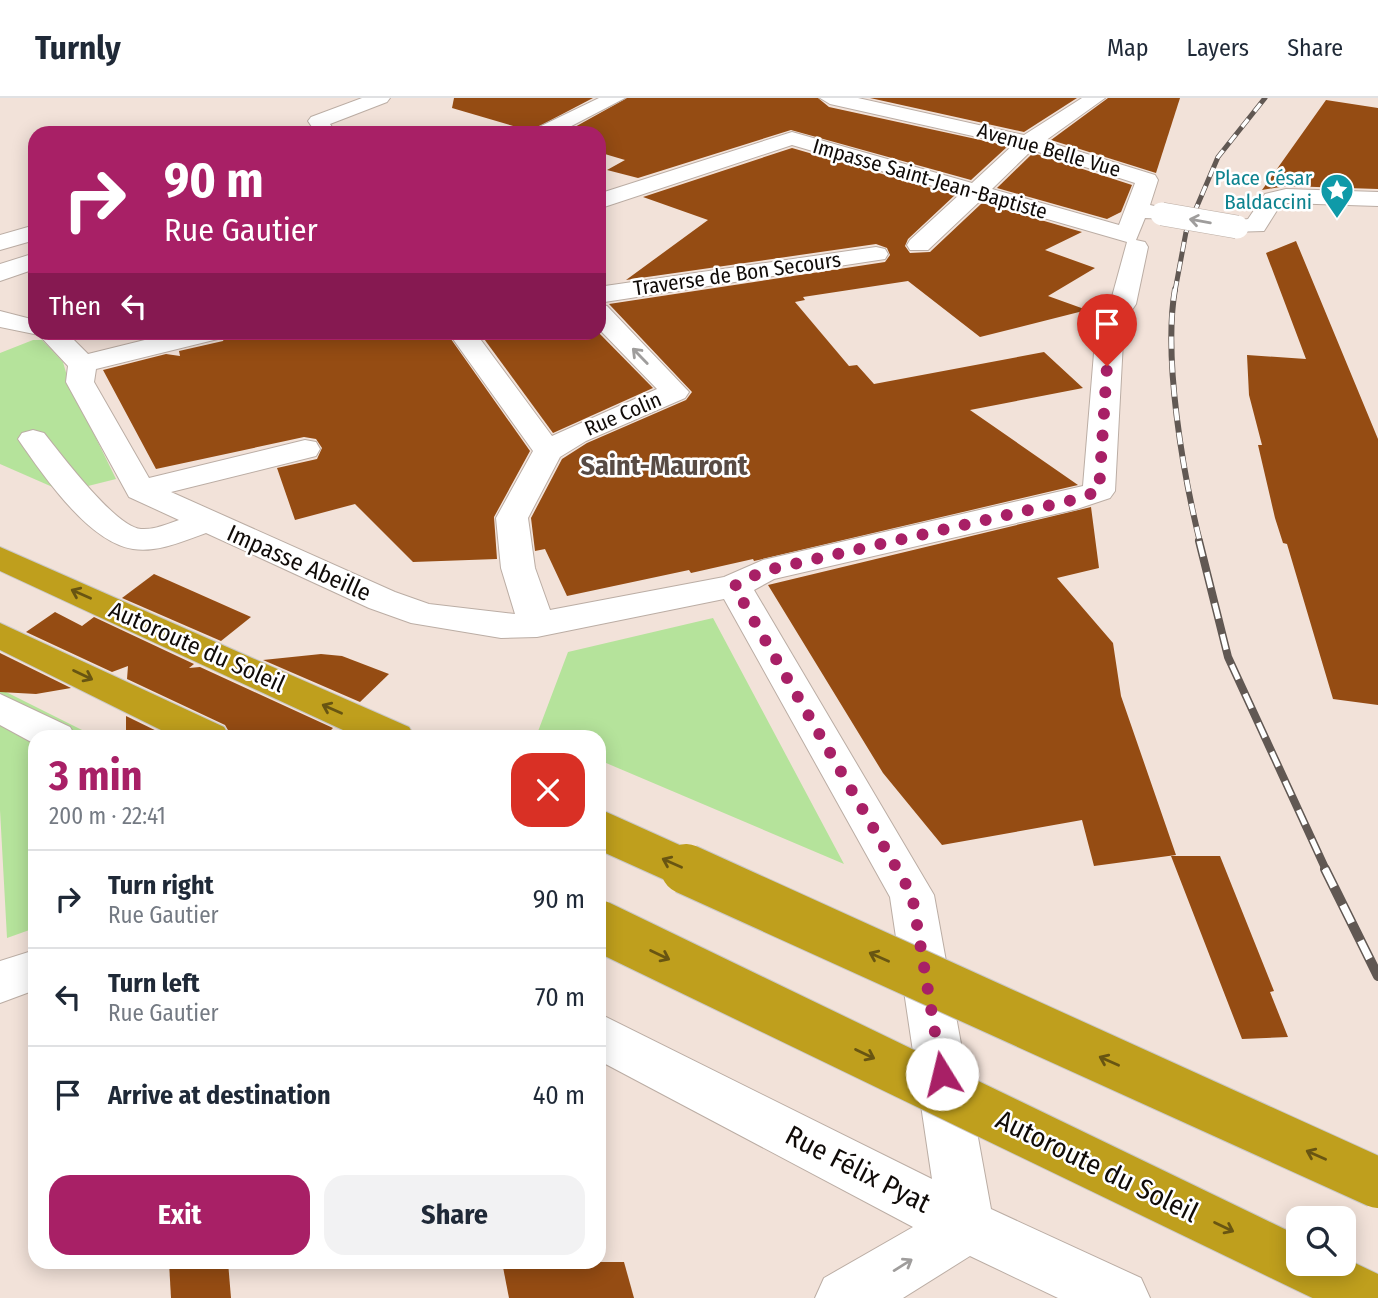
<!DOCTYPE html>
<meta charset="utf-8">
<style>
:root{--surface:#fff;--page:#f2f2f3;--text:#1f2937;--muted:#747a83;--line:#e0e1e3;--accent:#a82066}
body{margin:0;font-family:"Fira Sans Condensed",sans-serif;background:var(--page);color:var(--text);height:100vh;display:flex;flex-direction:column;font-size:26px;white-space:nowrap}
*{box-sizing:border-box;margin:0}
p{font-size:23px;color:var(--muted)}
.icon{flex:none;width:38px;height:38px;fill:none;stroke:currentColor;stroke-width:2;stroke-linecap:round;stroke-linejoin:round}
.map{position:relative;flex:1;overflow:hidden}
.details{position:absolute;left:28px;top:632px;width:578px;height:539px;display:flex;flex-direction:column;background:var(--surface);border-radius:21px;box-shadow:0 4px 18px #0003}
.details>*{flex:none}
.guide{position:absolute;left:28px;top:28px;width:578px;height:214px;border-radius:21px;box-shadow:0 4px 18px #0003;background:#a82066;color:#fff;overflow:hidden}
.tools{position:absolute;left:1286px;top:1108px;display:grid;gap:14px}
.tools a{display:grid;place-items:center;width:70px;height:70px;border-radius:14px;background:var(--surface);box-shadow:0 4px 18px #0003;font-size:35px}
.pin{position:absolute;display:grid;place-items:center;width:60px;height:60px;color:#fff;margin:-72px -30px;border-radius:50% 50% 50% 0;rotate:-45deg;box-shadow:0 0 7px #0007}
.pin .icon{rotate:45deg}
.me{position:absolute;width:77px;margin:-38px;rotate:351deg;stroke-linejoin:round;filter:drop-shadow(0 0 5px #0008)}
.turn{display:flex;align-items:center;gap:24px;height:147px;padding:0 21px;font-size:32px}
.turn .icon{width:91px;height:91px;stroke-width:2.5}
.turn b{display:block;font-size:49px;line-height:60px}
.then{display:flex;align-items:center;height:66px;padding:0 21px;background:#0003;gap:14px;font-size:26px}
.round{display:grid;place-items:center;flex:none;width:74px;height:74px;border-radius:21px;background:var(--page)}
.overview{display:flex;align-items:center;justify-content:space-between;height:119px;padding:0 21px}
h1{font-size:42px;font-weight:700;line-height:52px;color:var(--accent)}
.button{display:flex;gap:14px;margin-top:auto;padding:14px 21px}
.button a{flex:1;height:80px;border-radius:21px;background:var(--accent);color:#fff;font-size:28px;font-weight:700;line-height:80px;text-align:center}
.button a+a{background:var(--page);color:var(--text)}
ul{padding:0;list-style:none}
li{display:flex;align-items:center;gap:21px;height:98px;padding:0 21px;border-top:2px solid var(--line)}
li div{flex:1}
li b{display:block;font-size:26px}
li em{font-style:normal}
header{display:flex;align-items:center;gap:42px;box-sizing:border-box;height:98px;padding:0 35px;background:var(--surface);border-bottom:2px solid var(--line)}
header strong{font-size:33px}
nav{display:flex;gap:38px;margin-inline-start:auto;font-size:24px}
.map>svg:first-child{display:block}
.green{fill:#b5e39b}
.building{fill:#954c13}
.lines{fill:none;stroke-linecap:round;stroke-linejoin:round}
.minor-casing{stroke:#bbada4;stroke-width:2}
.highway-casing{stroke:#cac9c9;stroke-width:2}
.minor{fill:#fff;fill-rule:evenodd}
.highway{fill:#bf9f1d;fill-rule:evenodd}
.rail-far3-casing{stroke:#615853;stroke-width:5}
.rail-far2-casing{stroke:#615853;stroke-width:6}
.rail-far1-casing{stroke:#615853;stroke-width:8}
.rail-casing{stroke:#615853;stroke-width:10}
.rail-far3{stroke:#fff;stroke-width:3.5;stroke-dasharray:10;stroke-linecap:butt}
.rail-far2{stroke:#fff;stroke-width:4.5;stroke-dasharray:12;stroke-linecap:butt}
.rail-far1{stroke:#fff;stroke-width:5;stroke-dasharray:16;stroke-linecap:butt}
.rail{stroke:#fff;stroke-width:7;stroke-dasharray:20;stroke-linecap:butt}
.minor-bridge-casing{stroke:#bbada4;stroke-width:24;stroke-linecap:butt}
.highway-bridge-far1-casing{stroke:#cac9c9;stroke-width:40;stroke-linecap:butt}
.highway-bridge-casing{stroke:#cac9c9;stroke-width:52;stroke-linecap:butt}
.minor-bridge{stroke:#fff;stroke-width:23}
.highway-bridge-far1{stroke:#bf9f1d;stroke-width:38}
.highway-bridge{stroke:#bf9f1d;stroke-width:50}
.oneway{stroke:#9f9d9c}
.oneway2{stroke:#685512}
.route{stroke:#a82066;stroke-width:12;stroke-dasharray:0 21.6}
.labels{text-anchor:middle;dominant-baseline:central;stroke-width:5;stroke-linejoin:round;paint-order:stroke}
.far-street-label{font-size:21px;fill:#100b08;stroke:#fff}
.far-culture-label{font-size:21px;fill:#0d838f;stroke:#fff;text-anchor:end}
.street-label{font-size:24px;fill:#100b08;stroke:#fff}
.quarter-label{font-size:28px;font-weight:bold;fill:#584b44;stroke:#fff}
.near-street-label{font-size:28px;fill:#100b08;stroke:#fff}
</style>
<header>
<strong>Turnly</strong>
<nav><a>Map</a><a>Layers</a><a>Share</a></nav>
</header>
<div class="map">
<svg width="1378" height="1200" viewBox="0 0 1378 1200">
<rect width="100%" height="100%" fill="#f2e2d9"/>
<!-- green -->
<g class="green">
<polygon points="33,242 42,242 63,264 69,285 116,381 64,394 0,366 0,255"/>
<polygon points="713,520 844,766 599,662 598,639 537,636 568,554"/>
<polygon points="0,591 96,639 35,639 35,830 7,840 0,712"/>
</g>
<!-- building -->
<g class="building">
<polygon points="454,0 593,0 530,33 452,10"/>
<polygon points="627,0 818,0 829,9 1008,48 971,82 791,32 638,80 607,72 625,62 598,54 598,35 564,35"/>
<polygon points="870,0 1077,0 1024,34"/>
<polygon points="1108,0 1180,0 1156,75 1051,42"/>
<polygon points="1326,2 1378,10 1378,91 1286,88 1262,92"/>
<polygon points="792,50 955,97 908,141 905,148 910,155 930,154 982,105 1082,134 1045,152 1095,170 1048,198 1087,212 980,239 908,183 803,199 805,202 795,204 849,268 857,267 874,286 1044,254 1083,290 970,312 1078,387 754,463 753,461 691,475 689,472 567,498 545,451 535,453 531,420 562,361 587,345 686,302 692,294 609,206 885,164 890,157 887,150 876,146 626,182 708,122 643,99"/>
<polygon points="1033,55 1132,87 1121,114 1107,121 997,90"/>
<polygon points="1296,143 1378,341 1378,607 1333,601 1287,446 1283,445 1275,420 1258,347 1262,347 1249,297 1247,257 1306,261 1266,155"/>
<polygon points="227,234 446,234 530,353 494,419 497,461 413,464 355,406 295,422 277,370 317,361 322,350 316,341 304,339 156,371 103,272 166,256 180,258 179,253 223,243"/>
<polygon points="479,234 598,234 653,290 553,335"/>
<polygon points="1091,409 1099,470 1057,480 1113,545 1121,598 1176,757 1094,768 1082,722 942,747 883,675 768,487"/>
<polygon points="154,476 251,519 221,543 122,500"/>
<polygon points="55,514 82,528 94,519 194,566 189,570 200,569 333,630 324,639 232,639 225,627 127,581 128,568 112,574 26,534"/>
<polygon points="0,555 71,590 36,596 0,594"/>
<polygon points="321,556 342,558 389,576 360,604 263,562"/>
<polygon points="126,618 169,639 126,639"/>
<polygon points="1171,758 1220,758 1274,893 1270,894 1288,939 1242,941"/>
<polygon points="169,1164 228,1164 231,1200 171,1200"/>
<polygon points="502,1164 624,1164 634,1200 509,1200"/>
</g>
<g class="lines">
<defs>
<g id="minor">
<polygon points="362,0 390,0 387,4 330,26 336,35 316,35 308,23 311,19"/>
<polygon points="599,0 625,0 558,35 532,35 535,31"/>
<path d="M820,0H858L1024,37L1082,0H1105L1045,43L1155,77L1158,82L1150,107L1168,111L1172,116L1168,121L1145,120L1136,142L1145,144L1148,149L1136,206L1132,212H1114L1110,206L1127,144L981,102L928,152H910L907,147L910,142L960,96L792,47L598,111V96L792,34L972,85L1013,47L830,6ZM1032,52L1135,85L1119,127L992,91Z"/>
<polygon points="1286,91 1378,94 1378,108 1286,105 1281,106 1264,133 1229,134 1225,129 1229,124 1248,121 1265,96"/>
<polygon points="35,127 35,142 0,152 0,137"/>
<polygon points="876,149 885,151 888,156 885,161 598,205 598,189"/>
<polygon points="35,155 35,171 0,183 0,166"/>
<path d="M598,206L607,208L689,294L685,300L586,343L560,359L528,420L535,470L550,512L724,479L763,462L1083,388L1095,243L1099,237H1119L1123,243L1115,393L1110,400L1077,411L774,481L754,492L934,797L991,1111L1141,1180L1150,1200H1058L970,1158L903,1200H815L824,1180L913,1129L598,962V915L932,1081L890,799L724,501L537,539L501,540L411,525L369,510L206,435C184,443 157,455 133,451C88,444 43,377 18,341L22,335L33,332L44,335C61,356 115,429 141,431C154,432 167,426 179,422L129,399L66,284L68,268L39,237L0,229V213L35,222V234H66L88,256L177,234H225L222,240L96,271L94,284L149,380L305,342L316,344L320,351L316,358L171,394L395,494L429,506L515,516L501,470L496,420L533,353L448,234H475L552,338L657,291L598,230Z"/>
<polygon points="0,596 70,629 76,639 35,639 35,646 0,627"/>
<polygon points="35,852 35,892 0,905 0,863"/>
</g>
<g id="highway">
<polygon points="0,449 409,629 415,639 358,639 0,473"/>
<polygon points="0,525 224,629 230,639 175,639 0,552"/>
</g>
</defs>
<!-- minor casing -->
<use href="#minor" class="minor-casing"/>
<!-- highway casing -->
<use href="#highway" class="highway-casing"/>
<!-- minor -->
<use href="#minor" class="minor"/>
<!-- highway -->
<use href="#highway" class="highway"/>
<defs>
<polyline id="rail-far3" points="1175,193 1186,134 1218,59 1265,0"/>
<path id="rail-far2" d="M1175,191C1163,260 1183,376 1200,444"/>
<polyline id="rail-far1" points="1199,443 1228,559 1326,772"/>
<polyline id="rail" points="1325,771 1378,878"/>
</defs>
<!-- rail-far3 casing -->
<use href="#rail-far3" class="rail-far3-casing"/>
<!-- rail-far2 casing -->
<use href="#rail-far2" class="rail-far2-casing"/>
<!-- rail-far1 casing -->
<use href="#rail-far1" class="rail-far1-casing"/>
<!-- rail casing -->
<use href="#rail" class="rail-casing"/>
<!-- rail-far3 -->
<use href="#rail-far3" class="rail-far3"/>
<!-- rail-far2 -->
<use href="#rail-far2" class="rail-far2"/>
<!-- rail-far1 -->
<use href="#rail-far1" class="rail-far1"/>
<!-- rail -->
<use href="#rail" class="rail"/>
<defs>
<polyline id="minor-bridge" points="1162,116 1237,129"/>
<polyline id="highway-bridge-far1" points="598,731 689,772"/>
<g id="highway-bridge">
<polyline points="686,771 1378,1085"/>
<polyline points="598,827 1370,1200"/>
</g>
</defs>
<!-- minor-bridge casing -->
<use href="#minor-bridge" class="minor-bridge-casing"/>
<!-- highway-bridge-far1 casing -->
<use href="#highway-bridge-far1" class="highway-bridge-far1-casing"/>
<!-- highway-bridge casing -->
<use href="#highway-bridge" class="highway-bridge-casing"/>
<!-- minor-bridge -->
<use href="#minor-bridge" class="minor-bridge"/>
<!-- highway-bridge-far1 -->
<use href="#highway-bridge-far1" class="highway-bridge-far1"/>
<!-- highway-bridge -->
<use href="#highway-bridge" class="highway-bridge"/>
</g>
<!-- one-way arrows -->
<defs><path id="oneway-shaft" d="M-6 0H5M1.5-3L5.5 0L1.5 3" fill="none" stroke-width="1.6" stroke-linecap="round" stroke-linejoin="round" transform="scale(1.75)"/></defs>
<g class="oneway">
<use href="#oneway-shaft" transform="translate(1200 123) rotate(-170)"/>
<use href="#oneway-shaft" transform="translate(640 258) rotate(-134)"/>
<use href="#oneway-shaft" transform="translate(903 1167) rotate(-32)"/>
</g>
<g class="oneway2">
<use href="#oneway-shaft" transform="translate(81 496) rotate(-156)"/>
<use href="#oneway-shaft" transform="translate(83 577) rotate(26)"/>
<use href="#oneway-shaft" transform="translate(332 611) rotate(-156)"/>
<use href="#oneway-shaft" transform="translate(672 765) rotate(-156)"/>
<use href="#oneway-shaft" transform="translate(660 857) rotate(26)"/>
<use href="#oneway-shaft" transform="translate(879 859) rotate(-156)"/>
<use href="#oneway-shaft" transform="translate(865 956) rotate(26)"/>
<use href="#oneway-shaft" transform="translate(1109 963) rotate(-156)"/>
<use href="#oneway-shaft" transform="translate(1316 1057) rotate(-156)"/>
<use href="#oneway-shaft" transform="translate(1224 1129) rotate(26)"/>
</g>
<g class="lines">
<!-- route -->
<polyline class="route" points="942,976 912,797 734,488 763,473 1077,401 1099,393 1107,268"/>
</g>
<!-- icons -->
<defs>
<symbol id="sight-pin" viewBox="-11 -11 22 30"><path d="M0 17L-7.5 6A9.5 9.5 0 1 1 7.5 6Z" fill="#0f9aa8" stroke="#fff"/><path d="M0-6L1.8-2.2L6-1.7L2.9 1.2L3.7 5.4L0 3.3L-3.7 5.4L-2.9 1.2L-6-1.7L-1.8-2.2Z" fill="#fff"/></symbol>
</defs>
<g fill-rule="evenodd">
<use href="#sight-pin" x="1318" y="73" width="38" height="52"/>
</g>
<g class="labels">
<!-- far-street labels -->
<g class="far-street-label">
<text transform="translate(1049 52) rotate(16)">Avenue Belle Vue</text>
<text transform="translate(930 81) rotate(16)">Impasse Saint-Jean-Baptiste</text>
<text transform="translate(737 176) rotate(-8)">Traverse de Bon Secours</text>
<text transform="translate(623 316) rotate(-23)">Rue Colin</text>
</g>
<!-- far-culture labels -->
<g class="far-culture-label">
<text x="1312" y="80">Place César<tspan x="1312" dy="24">Baldaccini</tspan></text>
</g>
<!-- street labels -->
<g class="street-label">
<text transform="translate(299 465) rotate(24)">Impasse Abeille</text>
<text transform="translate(197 549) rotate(24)">Autoroute du Soleil</text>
</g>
<!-- quarter labels -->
<g class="quarter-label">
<text x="664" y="367">Saint-Mauront</text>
</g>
<!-- near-street labels -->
<g class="near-street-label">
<text transform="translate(1097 1068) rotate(26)">Autoroute du Soleil</text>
<text transform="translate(858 1071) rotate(27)">Rue Félix Pyat</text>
</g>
</g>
</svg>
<div class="tools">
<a><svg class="icon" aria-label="search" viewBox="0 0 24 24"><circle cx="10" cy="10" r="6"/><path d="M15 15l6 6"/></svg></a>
</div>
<div class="pin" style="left:1107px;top:268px;background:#d93025"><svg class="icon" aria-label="arrive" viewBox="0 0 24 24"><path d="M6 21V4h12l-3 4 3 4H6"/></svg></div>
<svg class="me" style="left:942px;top:976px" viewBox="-20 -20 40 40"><circle r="19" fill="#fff"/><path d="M0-13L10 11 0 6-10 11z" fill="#a82066"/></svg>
<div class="guide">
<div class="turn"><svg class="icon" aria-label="right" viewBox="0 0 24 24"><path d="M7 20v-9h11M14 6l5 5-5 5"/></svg><div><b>90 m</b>Rue Gautier</div></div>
<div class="then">Then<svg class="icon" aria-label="left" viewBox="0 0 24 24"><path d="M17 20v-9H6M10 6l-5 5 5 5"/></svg></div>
</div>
<section class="details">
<div class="overview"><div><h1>3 min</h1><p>200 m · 22:41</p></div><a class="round" style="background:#d93025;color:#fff"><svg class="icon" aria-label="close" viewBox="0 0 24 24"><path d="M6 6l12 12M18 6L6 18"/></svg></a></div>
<ul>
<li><svg class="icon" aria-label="right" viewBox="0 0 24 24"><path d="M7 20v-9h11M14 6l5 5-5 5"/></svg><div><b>Turn right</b><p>Rue Gautier</p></div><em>90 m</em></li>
<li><svg class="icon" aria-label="left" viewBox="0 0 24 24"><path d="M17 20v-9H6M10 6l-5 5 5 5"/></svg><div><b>Turn left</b><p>Rue Gautier</p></div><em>70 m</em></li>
<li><svg class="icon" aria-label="arrive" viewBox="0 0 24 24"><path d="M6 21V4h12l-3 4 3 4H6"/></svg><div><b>Arrive at destination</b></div><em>40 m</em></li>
</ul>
<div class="button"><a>Exit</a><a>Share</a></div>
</section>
</div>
